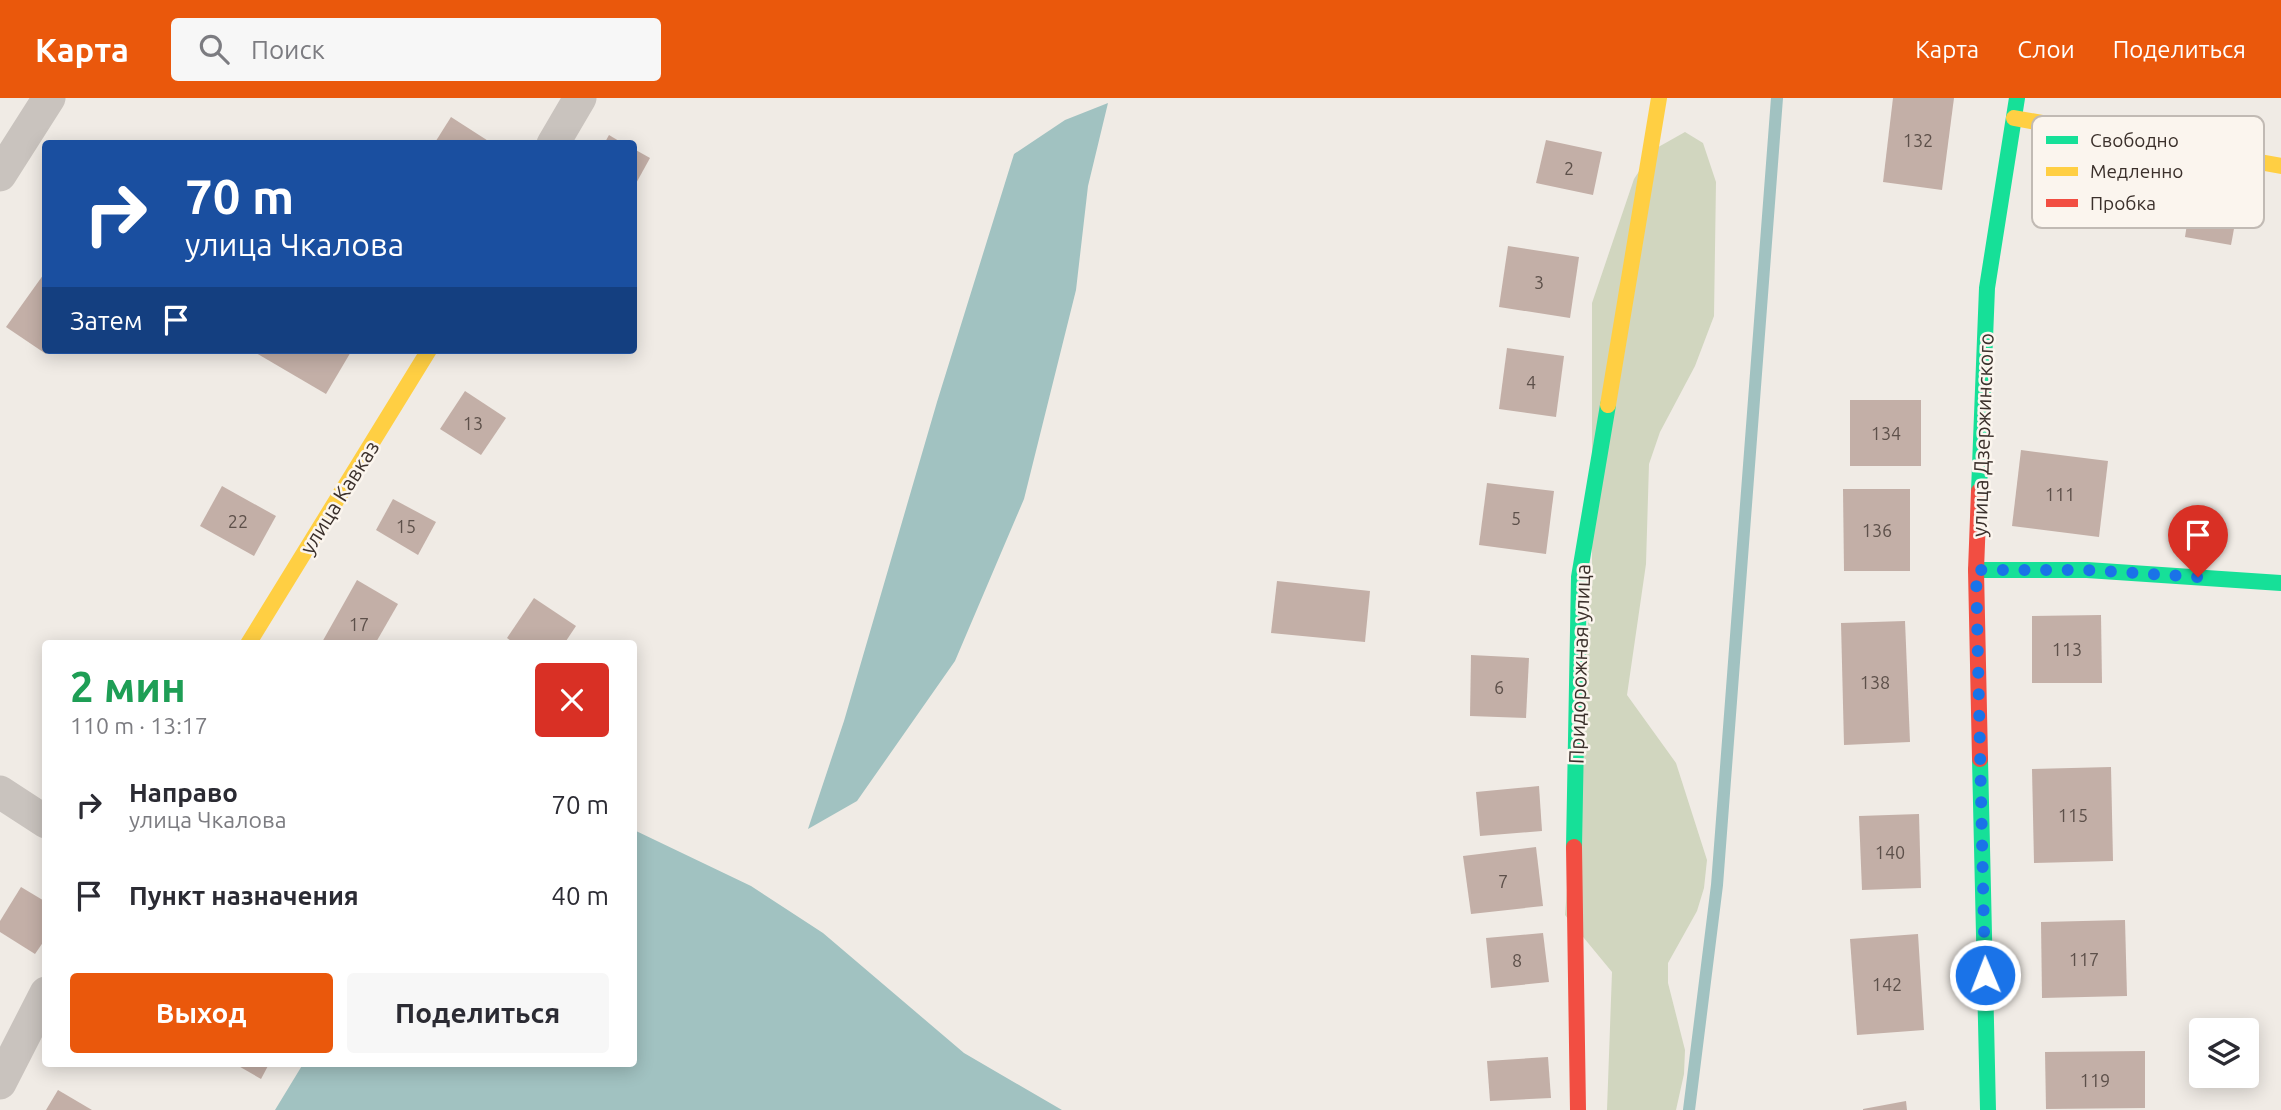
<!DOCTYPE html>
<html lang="ru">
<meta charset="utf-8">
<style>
:root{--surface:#fff;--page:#f7f7f7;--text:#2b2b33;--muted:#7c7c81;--accent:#ea580c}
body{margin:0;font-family:Ubuntu,sans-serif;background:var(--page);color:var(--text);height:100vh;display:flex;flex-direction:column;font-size:26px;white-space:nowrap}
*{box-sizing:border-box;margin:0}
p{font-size:23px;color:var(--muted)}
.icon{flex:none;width:38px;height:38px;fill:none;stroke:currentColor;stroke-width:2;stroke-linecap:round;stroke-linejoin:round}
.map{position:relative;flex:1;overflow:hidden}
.drawer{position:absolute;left:42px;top:542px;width:595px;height:427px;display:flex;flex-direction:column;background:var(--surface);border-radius:7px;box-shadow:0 4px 18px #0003}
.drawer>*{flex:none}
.guide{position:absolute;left:42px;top:42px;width:595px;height:214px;border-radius:7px;box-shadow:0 4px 18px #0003;background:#1a4fa0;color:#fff;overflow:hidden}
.buttons{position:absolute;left:2189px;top:920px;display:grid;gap:14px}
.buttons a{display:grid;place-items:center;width:70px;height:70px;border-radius:7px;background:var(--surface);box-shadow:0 4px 18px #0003;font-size:35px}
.pin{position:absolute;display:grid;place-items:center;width:60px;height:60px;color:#fff;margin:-72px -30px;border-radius:50% 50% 50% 0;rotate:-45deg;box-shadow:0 0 7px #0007}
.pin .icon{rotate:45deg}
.me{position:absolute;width:77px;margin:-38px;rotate:359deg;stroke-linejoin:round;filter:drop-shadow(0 0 5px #0008)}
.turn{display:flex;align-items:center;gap:24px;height:147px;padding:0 28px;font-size:32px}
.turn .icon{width:91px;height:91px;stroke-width:2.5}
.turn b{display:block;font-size:49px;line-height:60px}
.then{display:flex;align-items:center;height:66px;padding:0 28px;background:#0003;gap:14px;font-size:26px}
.round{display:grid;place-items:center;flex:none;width:74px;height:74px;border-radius:7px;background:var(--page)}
.overview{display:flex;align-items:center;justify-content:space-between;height:119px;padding:0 28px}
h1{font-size:42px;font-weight:600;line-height:52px;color:#1e9e55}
.primary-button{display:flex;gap:14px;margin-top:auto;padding:14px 28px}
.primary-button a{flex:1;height:80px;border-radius:7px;background:var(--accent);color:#fff;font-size:28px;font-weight:600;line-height:80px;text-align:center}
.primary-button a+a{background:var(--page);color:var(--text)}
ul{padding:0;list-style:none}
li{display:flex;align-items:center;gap:21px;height:91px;padding:0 28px}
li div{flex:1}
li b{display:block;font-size:26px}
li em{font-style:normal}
header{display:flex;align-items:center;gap:42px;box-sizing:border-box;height:98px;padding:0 35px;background:var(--accent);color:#fff}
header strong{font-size:33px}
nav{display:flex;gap:38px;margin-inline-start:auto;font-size:24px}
.search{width:490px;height:63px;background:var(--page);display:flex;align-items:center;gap:18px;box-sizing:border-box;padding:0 24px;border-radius:7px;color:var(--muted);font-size:26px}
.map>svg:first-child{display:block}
.green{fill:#d1d6bf}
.water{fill:#a1c2c1}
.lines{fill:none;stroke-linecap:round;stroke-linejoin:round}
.stream{stroke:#a1c2c1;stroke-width:12}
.building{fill:#c3afa7}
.street{stroke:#c9c3be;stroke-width:33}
.fast{stroke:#16e098;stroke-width:16}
.slow{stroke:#ffcf43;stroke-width:16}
.jam{stroke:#f24e42;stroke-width:16}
.route{stroke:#1a73e8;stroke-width:12;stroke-dasharray:0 21.6}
.labels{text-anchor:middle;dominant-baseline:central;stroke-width:5;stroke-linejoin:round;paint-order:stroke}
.number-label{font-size:18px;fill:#5d504a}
.street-label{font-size:21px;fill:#3b302b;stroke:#fbf5ee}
.key{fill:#fbf5ee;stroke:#c1bab4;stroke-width:2}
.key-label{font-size:19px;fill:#3b302b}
</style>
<header>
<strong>Карта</strong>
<div class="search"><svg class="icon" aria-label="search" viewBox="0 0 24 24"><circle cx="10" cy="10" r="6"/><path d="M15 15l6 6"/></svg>Поиск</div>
<nav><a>Карта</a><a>Слои</a><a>Поделиться</a></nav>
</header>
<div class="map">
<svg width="2281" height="1012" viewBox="0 0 2281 1012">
<rect width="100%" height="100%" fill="#f0ebe5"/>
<!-- green -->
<polygon class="green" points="1685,34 1703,45 1716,84 1714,218 1695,268 1660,334 1649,366 1646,466 1627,597 1676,665 1707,762 1704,790 1697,813 1668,865 1668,885 1685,952 1684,976 1676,1012 1607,1012 1612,874 1565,817 1592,475 1592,205 1634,81 1653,52"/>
<!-- water -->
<g class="water">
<polygon points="1108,5 1088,88 1076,192 1024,401 955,563 857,703 808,731 844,623 937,304 1014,56 1065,22"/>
<polygon points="634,732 751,788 823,835 964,955 1062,1012 275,1012 303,966 634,966"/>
</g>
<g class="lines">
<!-- stream -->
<polyline class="stream" points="1689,1012 1717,787 1777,0"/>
</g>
<!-- building -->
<g class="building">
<polygon points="1893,0 1954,0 1942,92 1883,84"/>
<polygon points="451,19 493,46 434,46"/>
<polygon points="609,37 624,46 604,46"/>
<polygon points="1546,42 1602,54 1593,97 1536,85"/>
<polygon points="634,51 650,60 634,89"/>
<polygon points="2195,74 2243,82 2231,147 2185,139"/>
<polygon points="1508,148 1579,159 1570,220 1499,209"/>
<polygon points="46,173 47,252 46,256 6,229"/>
<polygon points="1507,250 1564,258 1556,319 1499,311"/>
<polygon points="258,252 352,252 326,296 256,255"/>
<polygon points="465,293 506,320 481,357 440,331"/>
<rect x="1850" y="302" width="71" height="66"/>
<polygon points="2021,352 2108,363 2099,439 2012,428"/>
<polygon points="1487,385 1554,393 1546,456 1479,447"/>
<polygon points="222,388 276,418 254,458 200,428"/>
<polygon points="1843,391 1910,391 1910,473 1844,473"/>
<polygon points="393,401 436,424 418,457 376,432"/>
<polygon points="357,482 398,506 375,546 321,546"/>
<polygon points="1277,483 1370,493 1365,544 1271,535"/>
<polygon points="534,500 576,528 564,546 515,546 507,540"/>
<polygon points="2101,517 2102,585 2032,585 2032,518"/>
<polygon points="1905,523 1910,644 1844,647 1841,525"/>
<polygon points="1471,557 1529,560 1526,620 1470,618"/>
<polygon points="2111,669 2113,763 2034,765 2032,671"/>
<polygon points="1539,688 1542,733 1480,738 1476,694"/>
<polygon points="1919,716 1921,790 1862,792 1859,718"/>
<polygon points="1536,749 1543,808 1471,816 1463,758"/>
<polygon points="21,789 46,804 46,840 35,856 0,834 0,823"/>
<polygon points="2125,822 2127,898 2042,900 2041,824"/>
<polygon points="1543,835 1549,884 1491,890 1486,840"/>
<polygon points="1918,836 1924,932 1857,937 1850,841"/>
<polygon points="2145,953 2145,1010 2046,1011 2045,954"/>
<polygon points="1548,959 1551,1000 1490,1003 1487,963"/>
<polygon points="235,966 269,966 261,981"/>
<polygon points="58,992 92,1012 46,1012"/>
<polygon points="1906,1003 1907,1012 1863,1012 1863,1011"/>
</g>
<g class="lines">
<!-- street -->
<g class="street">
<polyline points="553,46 580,0"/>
<polyline points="0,77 49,0"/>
<polyline points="0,694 46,724"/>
<polyline points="0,985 46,895"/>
</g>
<!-- fast -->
<g class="fast">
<polyline points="1979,393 1987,190 2017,0"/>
<polyline points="1976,472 2087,472 2281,485"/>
<polyline points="1980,661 1988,1012"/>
<polyline points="1574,749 1579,479 1608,307"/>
</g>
<!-- slow -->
<g class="slow">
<polyline points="2014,20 2281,68"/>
<polyline points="1608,307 1659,0"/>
<polyline points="248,546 429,252"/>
</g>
<!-- jam -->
<g class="jam">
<polyline points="1979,393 1976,472 1980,661"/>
<polyline points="1574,749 1578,1012"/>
</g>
</g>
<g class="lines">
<!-- route -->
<polyline class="route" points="1985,877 1976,472 2087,472 2198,479"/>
</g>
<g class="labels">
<!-- number labels -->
<g class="number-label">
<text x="1918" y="42">132</text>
<text x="1569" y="70">2</text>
<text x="1539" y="184">3</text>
<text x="1531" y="284">4</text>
<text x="473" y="325">13</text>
<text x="1886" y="335">134</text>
<text x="2060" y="396">111</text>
<text x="1516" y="420">5</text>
<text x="238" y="423">22</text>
<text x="406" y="428">15</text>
<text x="1877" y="432">136</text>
<text x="359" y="526">17</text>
<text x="2067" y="551">113</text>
<text x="1875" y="584">138</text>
<text x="1499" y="589">6</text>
<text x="2073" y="717">115</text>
<text x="1890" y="754">140</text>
<text x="1503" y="783">7</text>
<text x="2084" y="861">117</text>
<text x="1517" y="862">8</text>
<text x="1887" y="886">142</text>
<text x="2095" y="982">119</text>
</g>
<!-- street labels -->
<g class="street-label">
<text transform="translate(1982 337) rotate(-88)">улица Дзержинского</text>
<text transform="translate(339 399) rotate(-58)">улица Кавказ</text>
<text transform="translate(1579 566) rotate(-88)">Придорожная улица</text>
</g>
</g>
<!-- legend -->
<rect x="2032" y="18" width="232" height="112" rx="10" class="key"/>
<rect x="2046" y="38" width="32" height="8" fill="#16e098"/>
<rect x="2046" y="69" width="32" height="9" fill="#ffcf43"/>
<rect x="2046" y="101" width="32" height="8" fill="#f24e42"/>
<g class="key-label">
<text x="2090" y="49">Свободно</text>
<text x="2090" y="80">Медленно</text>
<text x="2090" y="112">Пробка</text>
</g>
</svg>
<div class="buttons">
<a><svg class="icon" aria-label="layers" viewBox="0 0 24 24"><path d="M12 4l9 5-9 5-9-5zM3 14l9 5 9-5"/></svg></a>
</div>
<div class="pin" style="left:2198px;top:479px;background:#d93025"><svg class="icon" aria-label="arrive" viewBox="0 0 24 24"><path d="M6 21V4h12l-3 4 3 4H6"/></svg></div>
<svg class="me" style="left:1985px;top:877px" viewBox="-20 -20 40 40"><circle r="17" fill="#1a73e8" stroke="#fff" stroke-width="3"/><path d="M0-11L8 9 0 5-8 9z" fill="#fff"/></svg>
<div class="guide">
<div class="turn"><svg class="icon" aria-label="right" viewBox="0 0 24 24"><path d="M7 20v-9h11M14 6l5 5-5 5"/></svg><div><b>70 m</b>улица Чкалова</div></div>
<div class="then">Затем<svg class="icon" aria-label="arrive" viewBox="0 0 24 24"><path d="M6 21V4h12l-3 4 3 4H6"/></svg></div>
</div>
<section class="drawer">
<div class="overview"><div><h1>2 мин</h1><p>110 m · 13:17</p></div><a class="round" style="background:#d93025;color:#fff"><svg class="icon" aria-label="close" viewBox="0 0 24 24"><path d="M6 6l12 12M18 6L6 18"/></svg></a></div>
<ul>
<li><svg class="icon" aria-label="right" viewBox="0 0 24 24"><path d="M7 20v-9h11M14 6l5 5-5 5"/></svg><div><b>Направо</b><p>улица Чкалова</p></div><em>70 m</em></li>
<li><svg class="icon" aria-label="arrive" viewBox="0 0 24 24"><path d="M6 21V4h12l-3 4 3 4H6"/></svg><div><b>Пункт назначения</b></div><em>40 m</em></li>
</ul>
<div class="primary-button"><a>Выход</a><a>Поделиться</a></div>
</section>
</div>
